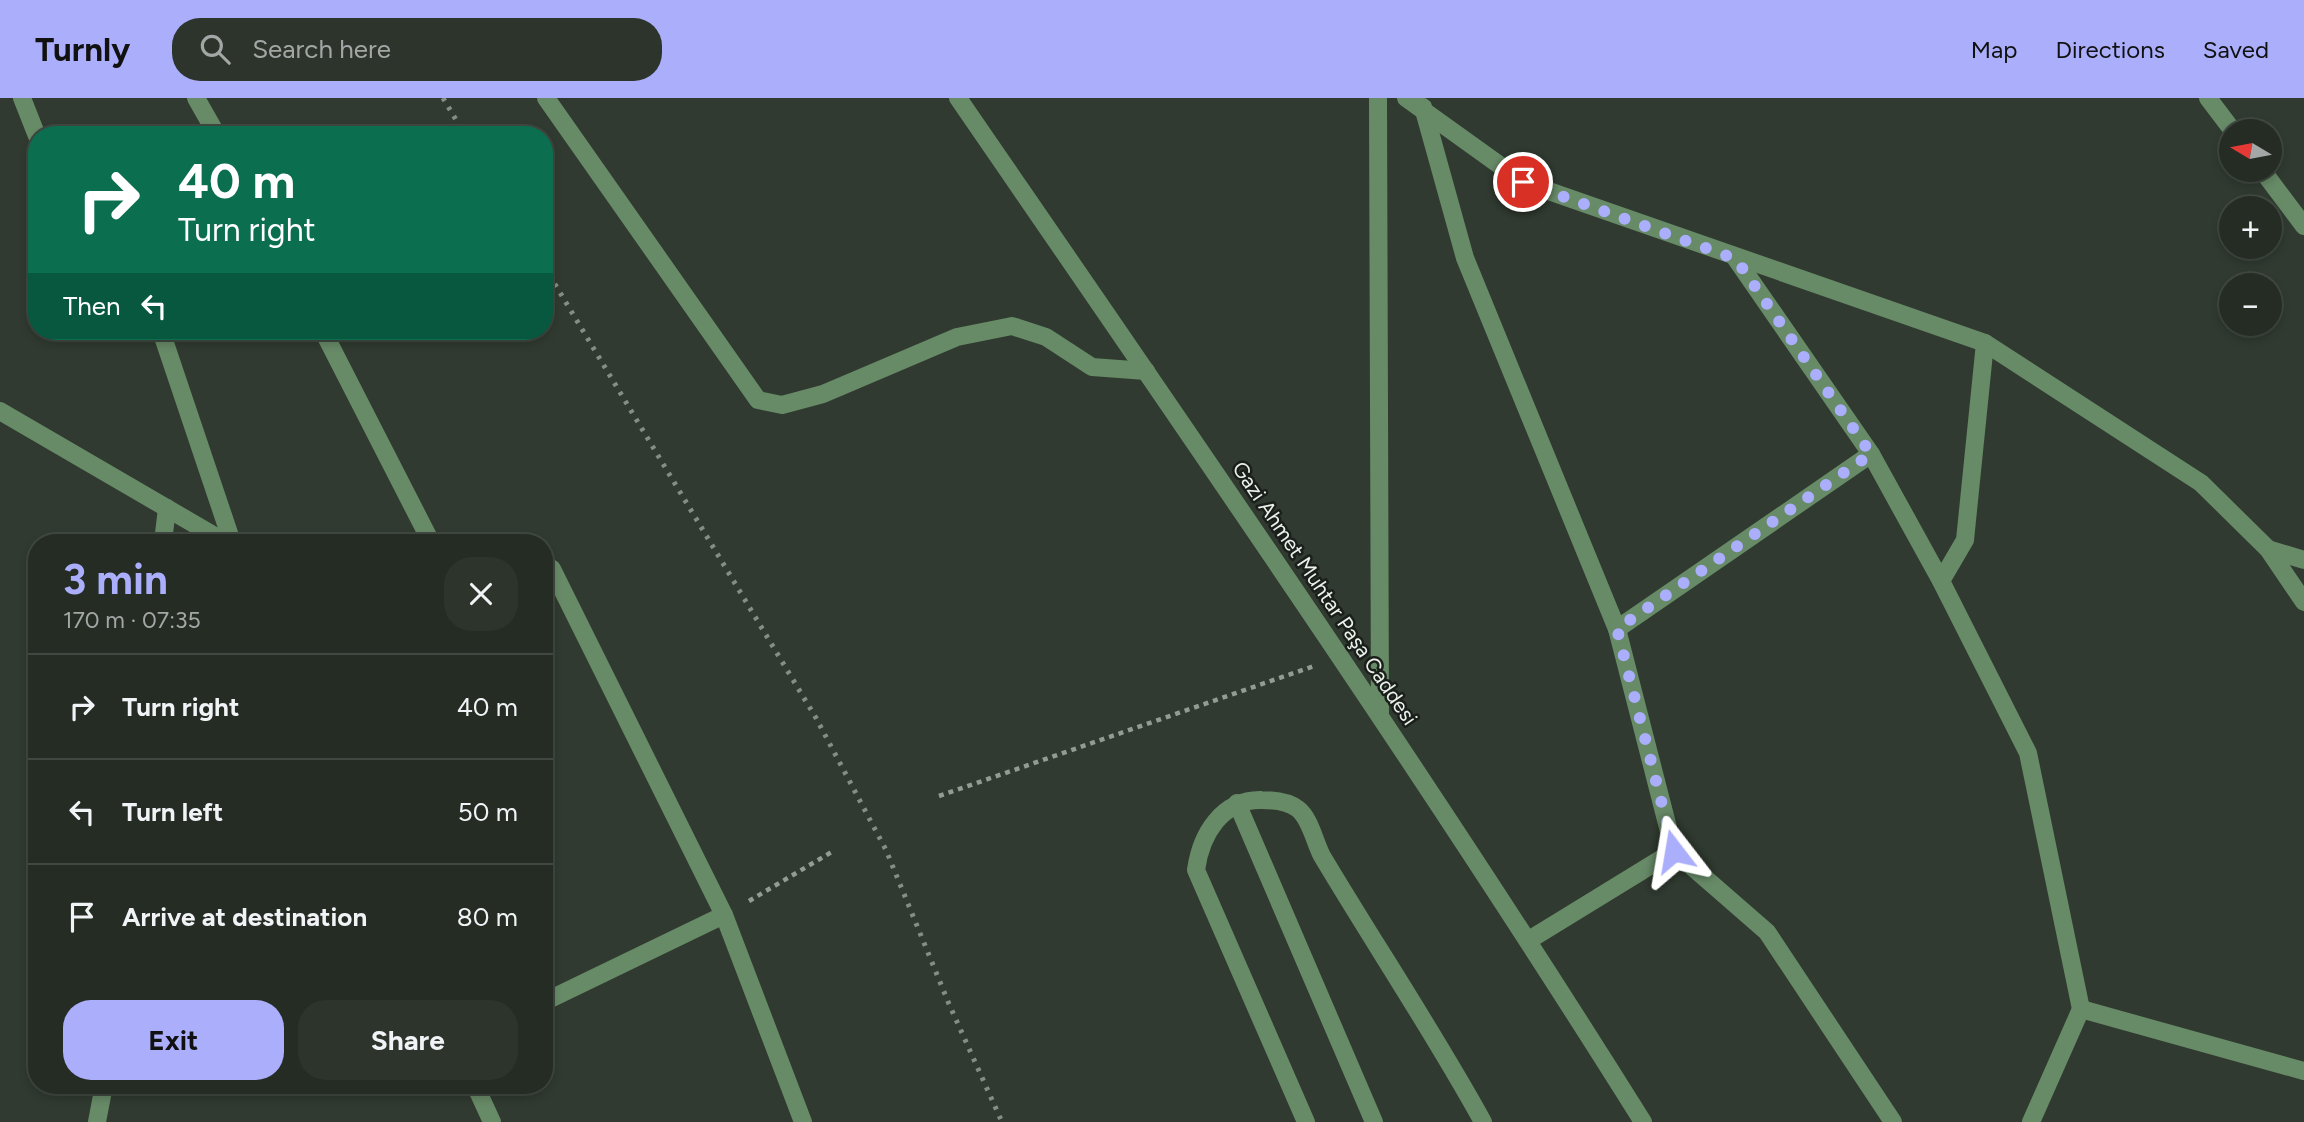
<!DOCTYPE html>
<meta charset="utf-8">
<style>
:root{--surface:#242c24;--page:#2c342c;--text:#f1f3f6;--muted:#a3a7a6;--line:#414841;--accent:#abaffb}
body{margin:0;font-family:Figtree,sans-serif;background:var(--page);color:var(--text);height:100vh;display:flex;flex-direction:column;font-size:26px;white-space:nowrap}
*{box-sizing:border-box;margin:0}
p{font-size:23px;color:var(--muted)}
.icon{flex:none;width:38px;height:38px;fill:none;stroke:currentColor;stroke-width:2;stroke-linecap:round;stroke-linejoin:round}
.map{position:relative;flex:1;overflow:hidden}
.side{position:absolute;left:28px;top:436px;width:525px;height:560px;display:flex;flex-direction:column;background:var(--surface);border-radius:28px;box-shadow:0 4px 10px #0003,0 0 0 2px var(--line)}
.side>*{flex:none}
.banner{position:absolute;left:28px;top:28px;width:525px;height:214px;border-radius:28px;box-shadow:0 4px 10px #0003,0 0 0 2px var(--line);background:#0b6e4f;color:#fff;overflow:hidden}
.needle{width:46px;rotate:280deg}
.fabs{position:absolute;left:2219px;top:21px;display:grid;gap:14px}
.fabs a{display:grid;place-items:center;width:63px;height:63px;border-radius:50%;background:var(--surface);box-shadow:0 4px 10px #0003,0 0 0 2px var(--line);font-size:35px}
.pin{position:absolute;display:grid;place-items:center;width:60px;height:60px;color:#fff;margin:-30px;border:4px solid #fff;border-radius:50%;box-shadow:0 2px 7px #0007}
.me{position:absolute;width:77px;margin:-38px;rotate:346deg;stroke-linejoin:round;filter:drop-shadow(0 0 5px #0008)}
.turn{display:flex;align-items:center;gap:24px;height:147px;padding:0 35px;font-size:32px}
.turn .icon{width:91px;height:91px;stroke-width:2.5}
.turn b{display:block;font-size:49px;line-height:60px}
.then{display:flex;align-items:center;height:66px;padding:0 35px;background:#0003;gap:14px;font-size:26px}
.round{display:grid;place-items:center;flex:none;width:74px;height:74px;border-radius:28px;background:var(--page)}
.overview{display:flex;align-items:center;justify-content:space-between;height:119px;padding:0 35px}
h1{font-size:42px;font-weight:700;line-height:52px;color:var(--accent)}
.cta{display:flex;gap:14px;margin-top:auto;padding:14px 35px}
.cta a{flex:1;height:80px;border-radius:28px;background:var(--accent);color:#111;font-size:28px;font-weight:700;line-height:80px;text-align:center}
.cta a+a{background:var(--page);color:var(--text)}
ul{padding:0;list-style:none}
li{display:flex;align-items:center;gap:21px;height:105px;padding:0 35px;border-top:2px solid var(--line)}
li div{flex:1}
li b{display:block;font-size:26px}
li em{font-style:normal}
header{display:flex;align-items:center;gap:42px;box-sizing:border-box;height:98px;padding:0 35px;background:var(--accent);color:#111}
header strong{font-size:33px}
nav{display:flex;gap:38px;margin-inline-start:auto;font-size:24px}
.search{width:490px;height:63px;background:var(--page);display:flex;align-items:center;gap:18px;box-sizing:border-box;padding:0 24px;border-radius:28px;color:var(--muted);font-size:26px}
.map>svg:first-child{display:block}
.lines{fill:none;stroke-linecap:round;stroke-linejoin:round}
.path{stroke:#939b93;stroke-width:4.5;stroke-dasharray:5 5;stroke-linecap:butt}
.minor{stroke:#678a67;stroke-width:18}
.rail{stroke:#858e85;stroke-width:5;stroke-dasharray:3.5 7;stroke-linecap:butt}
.route{stroke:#abaffb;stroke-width:12;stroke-dasharray:0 21.6}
.labels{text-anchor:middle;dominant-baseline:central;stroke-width:5;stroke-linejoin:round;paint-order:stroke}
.street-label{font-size:21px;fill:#ebf1eb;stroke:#1b1f1b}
</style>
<header>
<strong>Turnly</strong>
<div class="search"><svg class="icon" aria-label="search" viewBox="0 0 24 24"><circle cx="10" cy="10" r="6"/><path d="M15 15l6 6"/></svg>Search here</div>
<nav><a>Map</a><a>Directions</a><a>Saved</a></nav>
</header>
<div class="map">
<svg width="2304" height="1024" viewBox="0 0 2304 1024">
<rect width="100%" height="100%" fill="#303a30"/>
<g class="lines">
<!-- path -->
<g class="path">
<polyline points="939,698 1314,568"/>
<polyline points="749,803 835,752"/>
</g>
<!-- minor -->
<g class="minor">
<polyline points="22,0 37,38"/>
<polyline points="196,0 217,37"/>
<polyline points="546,0 758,302 782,307 823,296 957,239 1012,228 1046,239 1092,269 1146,273"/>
<path d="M958,0C1191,339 1425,676 1643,1024"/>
<polyline points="1378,0 1380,615"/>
<polyline points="1406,0 1523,84 1985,245 2201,385 2268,451 2304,504"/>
<polyline points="2208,0 2233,33"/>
<polyline points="1423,9 1465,160 1617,531 1674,753 1767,834 1893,1024"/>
<polyline points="2262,72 2304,128"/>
<polyline points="1736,161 1871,356 1941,483 2028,655 2081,911"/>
<polyline points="161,233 232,444"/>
<polyline points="323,233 431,444"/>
<polyline points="0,313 225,444"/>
<polyline points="163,444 167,410"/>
<polyline points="2268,451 2304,462"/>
<polyline points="544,466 552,471 724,817 803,1024"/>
<polyline points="1941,483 1965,442 1985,245"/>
<polyline points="1617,531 1871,356"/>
<polyline points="1237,705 1374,1024"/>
<polyline points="1529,842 1674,753"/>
<polyline points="544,904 724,817"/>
<polyline points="475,987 492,1024"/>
<polyline points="97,1024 104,987"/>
<path d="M1306,1024L1196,772C1201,736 1222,701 1262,702C1273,702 1289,704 1298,711C1310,720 1315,745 1322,758C1375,847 1433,933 1483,1024"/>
<polyline points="2031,1024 2081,911 2304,973"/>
</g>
<!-- rail -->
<g class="rail">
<polyline points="443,0 465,37"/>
<polyline points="544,168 816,620 886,752 949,906 1002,1024"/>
</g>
</g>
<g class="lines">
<!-- route -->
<polyline class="route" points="1523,84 1736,161 1871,356 1617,531 1674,753"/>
</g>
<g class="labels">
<!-- street labels -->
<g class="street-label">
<text transform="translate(1325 495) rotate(56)">Gazi Ahmet Muhtar Paşa Caddesi</text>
</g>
</g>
</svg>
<div class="fabs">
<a><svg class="needle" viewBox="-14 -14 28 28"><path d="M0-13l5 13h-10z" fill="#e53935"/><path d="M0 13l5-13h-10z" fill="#a3a7a6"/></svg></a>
<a>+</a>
<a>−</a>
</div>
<div class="pin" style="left:1523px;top:84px;background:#d93025"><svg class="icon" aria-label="arrive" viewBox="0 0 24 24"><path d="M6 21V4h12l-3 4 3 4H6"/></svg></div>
<svg class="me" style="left:1674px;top:753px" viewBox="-20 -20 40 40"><path d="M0-17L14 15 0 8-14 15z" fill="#abaffb" stroke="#fff" stroke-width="4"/></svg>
<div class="banner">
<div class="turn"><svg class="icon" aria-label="right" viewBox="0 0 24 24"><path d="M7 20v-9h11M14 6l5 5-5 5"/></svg><div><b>40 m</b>Turn right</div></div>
<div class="then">Then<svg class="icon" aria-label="left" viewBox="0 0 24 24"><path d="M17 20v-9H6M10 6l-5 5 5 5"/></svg></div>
</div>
<section class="side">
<div class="overview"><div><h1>3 min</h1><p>170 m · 07:35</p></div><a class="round"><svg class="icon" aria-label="close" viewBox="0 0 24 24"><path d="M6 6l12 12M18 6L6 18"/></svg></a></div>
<ul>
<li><svg class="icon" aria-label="right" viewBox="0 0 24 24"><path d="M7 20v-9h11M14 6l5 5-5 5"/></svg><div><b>Turn right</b></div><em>40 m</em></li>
<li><svg class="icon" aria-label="left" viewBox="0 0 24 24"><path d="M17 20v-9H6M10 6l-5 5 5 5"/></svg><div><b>Turn left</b></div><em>50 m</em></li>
<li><svg class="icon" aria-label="arrive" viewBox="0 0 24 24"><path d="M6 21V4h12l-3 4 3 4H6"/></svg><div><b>Arrive at destination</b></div><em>80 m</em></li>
</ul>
<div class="cta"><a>Exit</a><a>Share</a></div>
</section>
</div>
